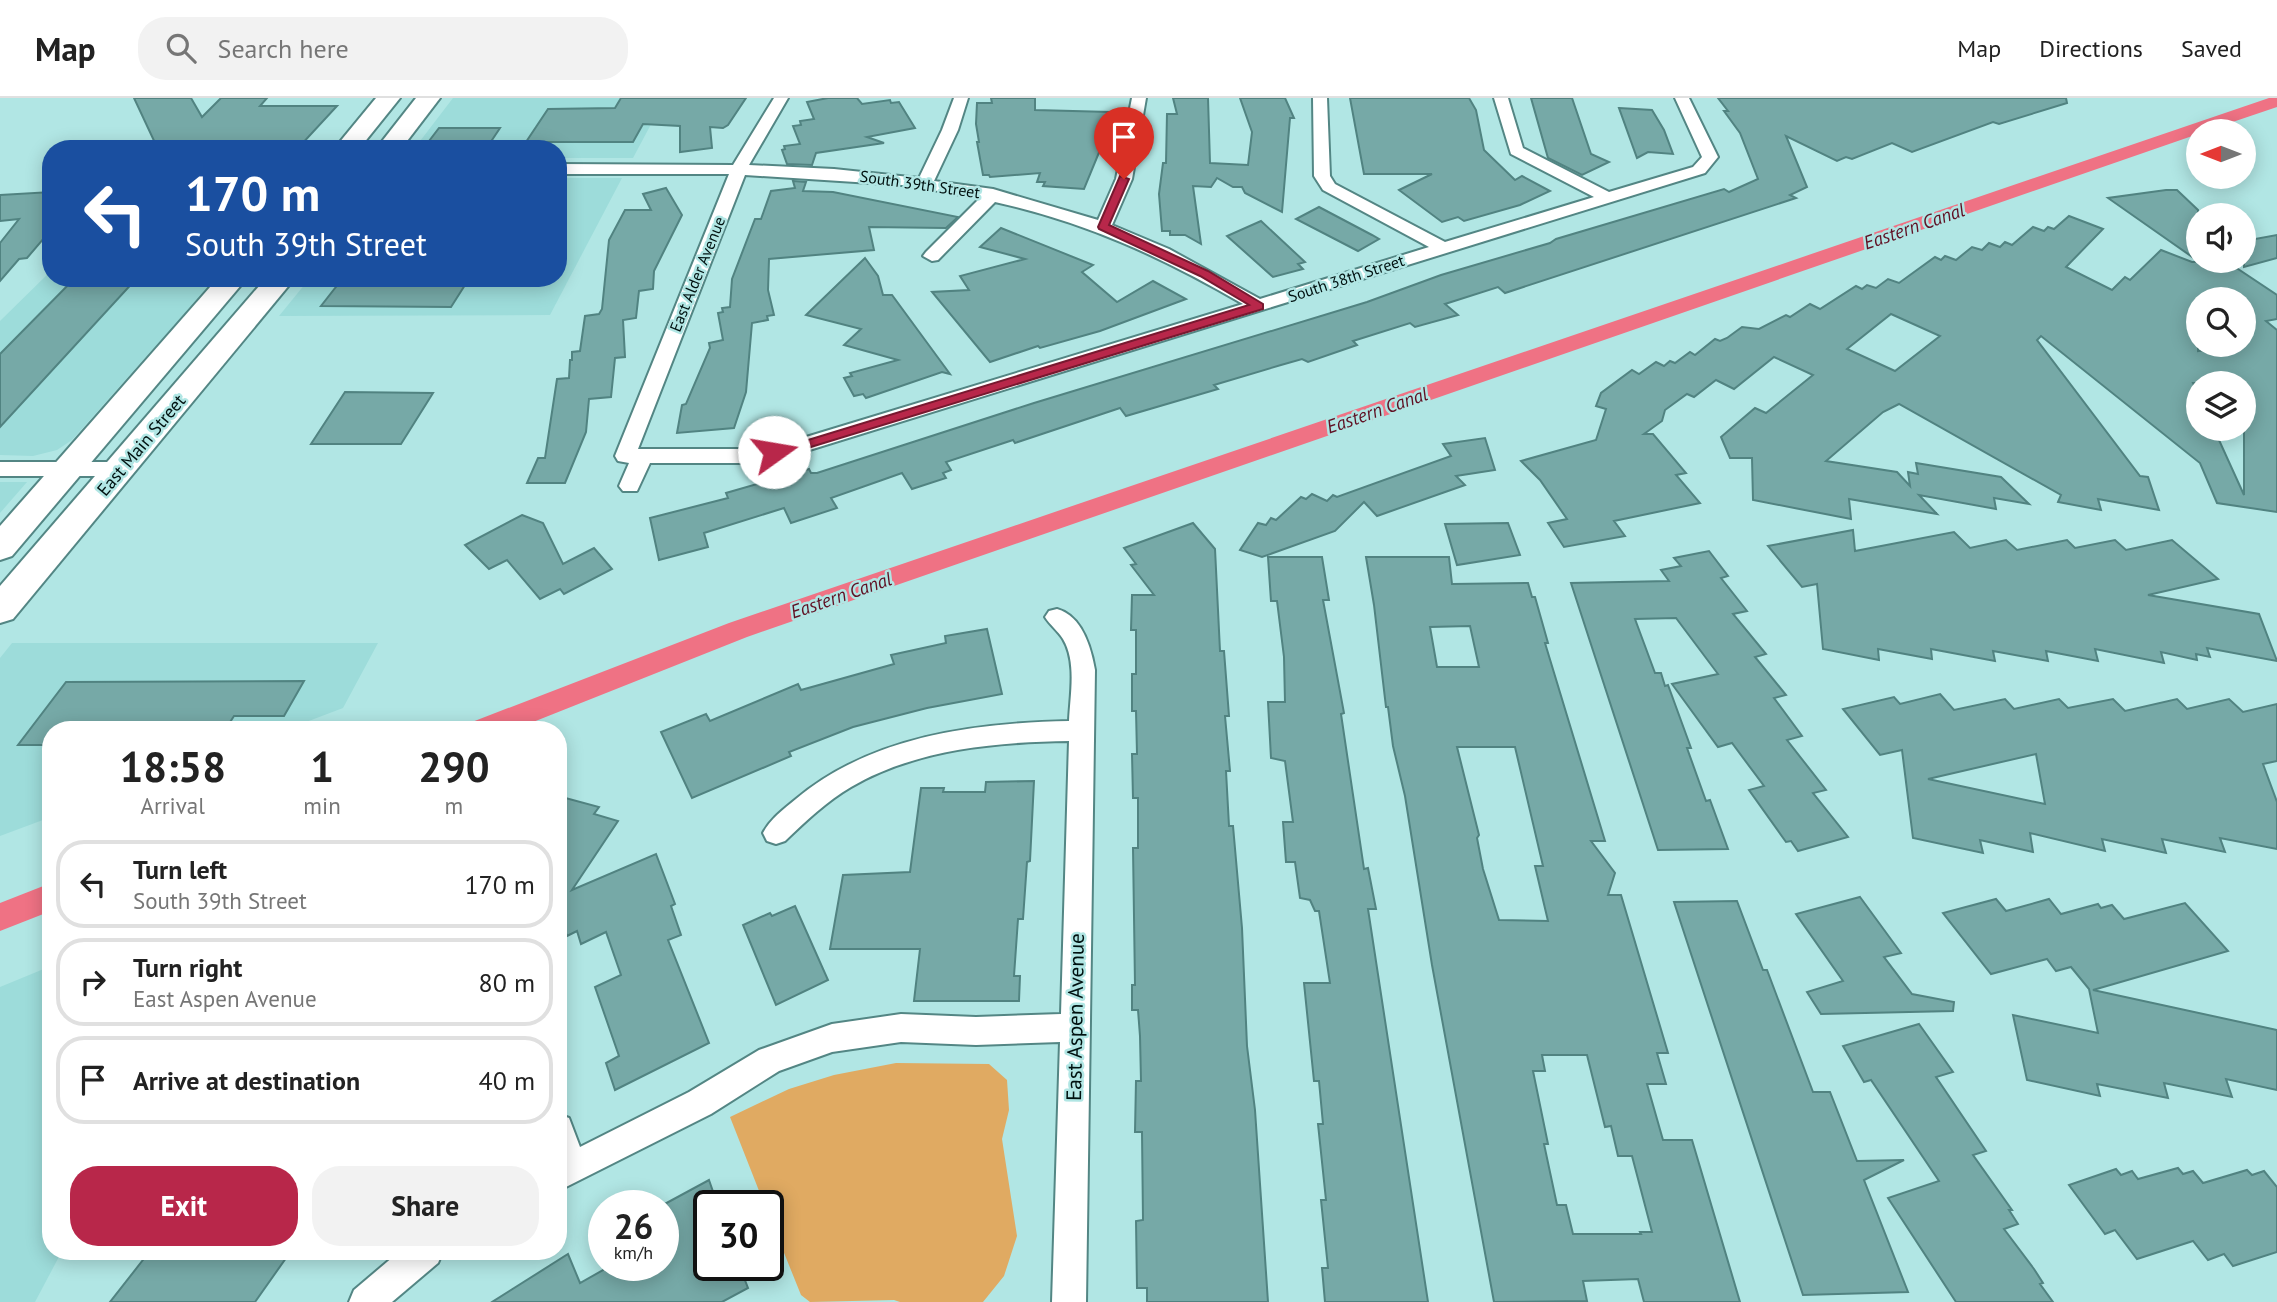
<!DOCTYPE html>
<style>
:root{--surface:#fff;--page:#f2f2f2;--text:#222;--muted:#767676;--line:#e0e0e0;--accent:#b8274a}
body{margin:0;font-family:"PT Sans",sans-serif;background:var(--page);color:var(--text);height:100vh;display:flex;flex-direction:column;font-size:26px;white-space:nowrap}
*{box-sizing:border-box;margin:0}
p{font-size:23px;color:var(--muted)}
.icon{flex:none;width:38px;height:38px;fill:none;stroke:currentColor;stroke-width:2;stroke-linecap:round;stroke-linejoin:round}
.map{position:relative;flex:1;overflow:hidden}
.side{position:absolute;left:42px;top:623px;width:525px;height:539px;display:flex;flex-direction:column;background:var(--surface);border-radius:28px;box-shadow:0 4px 18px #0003}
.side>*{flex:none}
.banner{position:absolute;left:42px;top:42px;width:525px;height:147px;border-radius:28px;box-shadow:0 4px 18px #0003;background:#1a4fa0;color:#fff;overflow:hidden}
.needle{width:46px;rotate:270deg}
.tools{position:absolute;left:2186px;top:21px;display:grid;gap:14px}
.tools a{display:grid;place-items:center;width:70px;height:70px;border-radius:50%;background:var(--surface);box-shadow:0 4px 18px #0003;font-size:35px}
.speed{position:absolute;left:588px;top:1092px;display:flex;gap:14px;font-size:35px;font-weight:700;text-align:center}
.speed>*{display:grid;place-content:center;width:91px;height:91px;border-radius:50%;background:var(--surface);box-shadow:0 4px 18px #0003;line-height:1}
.speed small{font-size:18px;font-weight:400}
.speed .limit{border:4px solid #111;border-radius:10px;background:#fff;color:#111}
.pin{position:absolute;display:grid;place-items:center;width:60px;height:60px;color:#fff;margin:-72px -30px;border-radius:50% 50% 50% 0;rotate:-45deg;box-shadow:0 0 7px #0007}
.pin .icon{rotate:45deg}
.me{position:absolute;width:77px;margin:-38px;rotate:77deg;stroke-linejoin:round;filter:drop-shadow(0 0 5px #0008)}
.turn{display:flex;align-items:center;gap:24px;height:147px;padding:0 28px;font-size:32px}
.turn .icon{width:91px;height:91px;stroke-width:2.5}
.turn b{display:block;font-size:49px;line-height:60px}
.eta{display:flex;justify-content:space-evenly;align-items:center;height:119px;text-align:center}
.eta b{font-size:42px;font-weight:800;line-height:49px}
.cta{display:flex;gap:14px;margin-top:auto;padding:14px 28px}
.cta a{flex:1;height:80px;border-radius:28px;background:var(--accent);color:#fff;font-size:28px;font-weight:800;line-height:80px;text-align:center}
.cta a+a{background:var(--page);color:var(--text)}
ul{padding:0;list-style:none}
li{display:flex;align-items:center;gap:21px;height:88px;margin:0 14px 10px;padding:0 14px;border:4px solid var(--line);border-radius:28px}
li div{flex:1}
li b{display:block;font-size:26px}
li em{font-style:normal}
header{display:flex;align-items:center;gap:42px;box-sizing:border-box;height:98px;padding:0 35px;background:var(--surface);border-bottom:2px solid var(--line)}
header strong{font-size:33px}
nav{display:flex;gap:38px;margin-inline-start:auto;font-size:24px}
.search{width:490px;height:63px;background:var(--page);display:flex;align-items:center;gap:18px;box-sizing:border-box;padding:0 24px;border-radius:28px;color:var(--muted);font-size:26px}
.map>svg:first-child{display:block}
.built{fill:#9ddcda}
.green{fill:#e0aa62}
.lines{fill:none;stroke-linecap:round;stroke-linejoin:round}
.canal{fill:#ef7284;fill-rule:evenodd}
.building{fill:#76a9a7;stroke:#518381;stroke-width:2;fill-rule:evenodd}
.minor-casing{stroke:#538684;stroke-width:4}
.primary-casing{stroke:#538684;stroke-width:4}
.minor{fill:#fff;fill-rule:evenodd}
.primary{fill:#fff;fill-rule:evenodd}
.route{fill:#b8274a;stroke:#781930;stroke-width:2}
.labels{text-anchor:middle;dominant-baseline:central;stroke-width:5;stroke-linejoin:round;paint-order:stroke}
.far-street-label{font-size:16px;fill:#001110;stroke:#b1e6e4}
.street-label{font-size:18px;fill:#001110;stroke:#b1e6e4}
.water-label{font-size:19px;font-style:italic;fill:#601124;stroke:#b1e6e4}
.near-street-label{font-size:21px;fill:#001110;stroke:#b1e6e4}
</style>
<header>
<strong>Map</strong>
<div class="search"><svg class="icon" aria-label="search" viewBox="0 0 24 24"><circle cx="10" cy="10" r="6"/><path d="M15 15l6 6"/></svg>Search here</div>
<nav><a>Map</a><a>Directions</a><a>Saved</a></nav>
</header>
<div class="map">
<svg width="2277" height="1204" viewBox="0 0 2277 1204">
<rect width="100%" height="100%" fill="#b1e6e4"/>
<!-- built -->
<g class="built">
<polygon points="453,0 665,0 633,60 558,60 558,51 414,51"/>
<polygon points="558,80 622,80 550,217 279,218 310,180 558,180"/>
<polygon points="51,173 51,180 216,180 72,342 57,352 33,358 0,357 0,223"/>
<polygon points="0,384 27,384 0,415"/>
<polygon points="12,545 378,545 343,610 285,632 51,632 51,719 0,738 0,560"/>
<polygon points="51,868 51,1153 62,1153 35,1204 0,1204 0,889"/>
</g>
<!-- green -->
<polygon class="green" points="896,965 989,966 1007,982 1009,1012 1002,1041 1017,1138 1004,1178 983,1204 900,1204 894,1202 810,1204 801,1197 768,1115 768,1108 765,1108 730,1019 789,991 834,977"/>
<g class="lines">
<!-- canal -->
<g class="canal">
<polygon points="2269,0 2277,0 2277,9 2206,33 2198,33 2198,36 747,539 513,632 468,632 472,624 729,525"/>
<polygon points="51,785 51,813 0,833 0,805"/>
</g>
</g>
<!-- building -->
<g class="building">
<polygon points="134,0 191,0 202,19 221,0 267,0 260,8 337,8 300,48 156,47"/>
<polygon points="621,0 746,0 728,27 723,30 710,29 712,50 680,54 680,28 643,26 633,44 526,44 548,11 615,10"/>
<polygon points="828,0 857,0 862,6 890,2 891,5 899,4 915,30 867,39 884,45 816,55 812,67 787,66 782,52 785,51 784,48 800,46 793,28 801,27 800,23 814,21 807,4"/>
<polygon points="991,0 1035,0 1035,12 1110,14 1104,38 1098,38 1100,52 1084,91 1043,88 1045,84 1037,84 1040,75 990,79 989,77 983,77 977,44 979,44 976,26 977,5 992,5"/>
<polygon points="1173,0 1208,0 1210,65 1248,67 1252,34 1240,0 1285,0 1294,20 1290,20 1282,114 1245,95 1242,89 1233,89 1217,80 1211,89 1193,88 1201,146 1185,137 1170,137 1170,133 1162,133 1159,96 1163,65 1166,65 1167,16 1177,16"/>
<polygon points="1350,0 1469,0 1476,12 1484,52 1515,82 1522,78 1550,93 1520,107 1464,123 1458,119 1442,124 1399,92 1432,76 1364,76"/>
<polygon points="1531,0 1572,0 1591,56 1609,64 1582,77 1548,60"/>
<polygon points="1718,0 2066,0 2067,5 1999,26 1993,24 1912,54 1892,45 1852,61 1846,59 1837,63 1786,38 1807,89 1790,97 1796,100 1505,195 1498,189 1445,206 1458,217 1415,229 1410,225 1353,243 1357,247 1308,264 1302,261 1281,267 1214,287 1218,291 1126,318 1120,310 1015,345 1013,342 946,364 951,372 943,375 946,380 912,391 902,375 831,400 837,410 791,425 784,410 704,435 708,449 659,462 650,420 728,400 726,395 809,371 811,375 817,375 1034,305 1367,204 1441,177 1550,145 1556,141 1724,91 1729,94 1758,81 1740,35 1724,13 1728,13"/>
<polygon points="1619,10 1652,12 1664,32 1673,56 1648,54 1637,60"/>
<polygon points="439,30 500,30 486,51 423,51"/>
<polygon points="793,83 806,84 803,93 833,94 958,119 946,130 869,129 874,152 769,161 768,192 774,217 767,218 768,222 752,225 746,294 734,330 677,335 682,307 686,306 710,250 709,245 723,242 718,215 723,214 722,210 730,209 732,181 755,121 761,121 771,93 795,90"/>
<polygon points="666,90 682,117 654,173 653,191 639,193 636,220 623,222 625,259 615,260 611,299 589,301 586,334 565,385 527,385 538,360 545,360 557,281 569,280 570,262 572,262 572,254 580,253 585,218 599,216 602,211 609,142 625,112 651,112 643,96"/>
<polygon points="2166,92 2177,92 2198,112 2198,163 2108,100"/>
<polygon points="51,94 51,132 27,160 19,161 0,183 0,145 19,121 0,123 0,97"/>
<polygon points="1319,109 1372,137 1379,141 1358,153 1296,121"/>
<path d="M2069,118L2103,131L2066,169L2112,192L2125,179L2130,182L2161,152L2192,164L2226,163L2277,197V221L2266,223L2277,232V414L2217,405L2200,365L2041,238L2037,242L2140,378L2148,379L2159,412L2098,401L2101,412L2058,404L2061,397L1899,306L1883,314L1826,363L1897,374L1910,388L1908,374L1918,376L1916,365L2001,379L2029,406L1994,400L1996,411L1919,397L1937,416L1849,401L1851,421L1753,402L1752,360H1730L1721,339L1755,310L1766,315L1813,277L1774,259L1734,291L1716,282L1694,299L1687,296L1665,312L1662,323L1644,336H1653L1686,375L1676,377L1700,405L1614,423L1625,438L1564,449L1548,425L1567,421L1540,382L1521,363L1596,342L1606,311L1596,308L1601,295L1632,272L1639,276L1656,264L1664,268L1670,263L1675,265L1690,254L1695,257L1715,241L1720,243L1727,240L1742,229L1759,231L1786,217L1790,219L1810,206L1820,211L1856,188L1862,191L1867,187L1876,190L1888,181L1899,185L1935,159L1941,162L1945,158L1956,162L1972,149L1982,152L1989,145L2000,149L2005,144L2012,147L2033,129L2044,133L2048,129L2054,131ZM2198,201H2244V247L2198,253ZM1891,216L1940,238L1895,273L1847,251ZM2193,285H2244V397L2214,331H2198V296Z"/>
<polygon points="1261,123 1305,164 1298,166 1303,171 1273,179 1227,138"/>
<polygon points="1001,130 1093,167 1082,174 1117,204 1153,183 1186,201 1100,233 1040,250 1038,248 990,264 932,194 969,192 960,178 1025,161 980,149"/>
<polygon points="2277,137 2277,160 2244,169 2244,143"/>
<polygon points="865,160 878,178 883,197 892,197 950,276 942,274 866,300 863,296 854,298 844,280 852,278 850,275 898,262 844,247 861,231 806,217"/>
<polygon points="75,180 137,180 0,329 0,256"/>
<polygon points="343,180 401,180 397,187 465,187 451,209 321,208"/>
<polygon points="345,294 433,295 401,346 311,346"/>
<polygon points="1485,340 1495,372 1456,378 1465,387 1377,418 1364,404 1335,433 1262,459 1240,452 1258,425 1266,427 1271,420 1276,422 1301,399 1306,401 1312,396 1327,403 1333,397 1337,399 1451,358 1443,346"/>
<polygon points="522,417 543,425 563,466 594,450 612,471 564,496 560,491 540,501 507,462 489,471 465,447"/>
<polygon points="1193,425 1215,451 1220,553 1224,553 1229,618 1225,618 1230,673 1226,673 1229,728 1233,728 1242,830 1247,948 1255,1012 1268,1204 1147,1204 1147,1190 1137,1190 1136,1123 1143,1122 1142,1034 1135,1034 1136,983 1141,983 1140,938 1138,912 1132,912 1132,887 1135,887 1133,750 1138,750 1138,700 1133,700 1132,656 1137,656 1136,613 1132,613 1132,576 1136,576 1136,532 1131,532 1132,497 1154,497 1131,467 1136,466 1124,450"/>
<polygon points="1508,425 1520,457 1457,467 1445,426"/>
<polygon points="1853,432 1855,453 1954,434 1970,450 2006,442 2017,452 2067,442 2075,450 2115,442 2126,452 2172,442 2218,481 2148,497 2259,516 2277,563 2207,550 2210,559 2196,556 2197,562 2161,554 2164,565 2095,551 2098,563 2046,553 2048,563 1993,553 1995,563 1931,551 1932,561 1878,551 1879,562 1823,551 1817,486 1802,489 1768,448"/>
<polygon points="1709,453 1728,478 1721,480 1747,513 1733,516 1766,556 1755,559 1786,597 1774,600 1802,638 1787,642 1826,692 1813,695 1848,739 1798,753 1791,743 1786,744 1749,692 1764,688 1732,645 1718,649 1672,586 1718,576 1676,520 1635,521 1655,575 1661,575 1665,588 1668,587 1691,650 1687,650 1706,703 1710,702 1728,751 1658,752 1571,485 1669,483 1661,472 1681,468 1674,460"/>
<polygon points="1268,459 1322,459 1329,502 1323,502 1344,615 1341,616 1364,771 1368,770 1376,811 1368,811 1428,1204 1325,1204 1322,1170 1328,1170 1321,1102 1326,1102 1318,1026 1323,1026 1319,983 1314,983 1304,885 1330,885 1319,813 1315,813 1310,802 1300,800 1295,764 1286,764 1283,724 1293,724 1285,663 1271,660 1268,604 1285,604 1284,559 1277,503 1271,503"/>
<path d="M1366,459H1449L1452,486L1528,485L1532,499H1535L1548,545H1545L1605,743H1591L1615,775L1608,797H1621L1668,955H1657L1666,986H1647L1663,1042H1692L1740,1204H1644L1638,1181L1583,1183L1587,1203L1494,1204L1432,867L1405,698L1393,648L1388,609H1386L1374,507ZM1470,528L1479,569H1437L1430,529ZM1457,649H1515L1543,768H1535L1548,823L1499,822L1483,771L1477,740L1479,737ZM1542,957H1587L1605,1029L1611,1028L1618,1058H1632L1652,1134H1640L1641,1136H1573L1566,1107H1557L1544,1046H1548L1533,973H1545Z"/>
<polygon points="987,531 1002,596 927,610 853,629 789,654 791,658 692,700 661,634 706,616 710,623 798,586 801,592 894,566 891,557 946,545 945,538"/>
<polygon points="304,583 284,618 234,618 225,632 51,632 51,647 18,647 66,584"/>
<path d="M1940,596L1954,612L2005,601L2014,611L2059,601L2068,610L2113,601L2125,613L2177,601L2187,611L2229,601L2243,614L2277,606V663L2263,666L2277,704V751L2220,740L2225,754L2162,741L2166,755L2102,741L2105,753L2030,735L2033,754L1980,742L1983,755L1913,740L1902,652L1880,657L1843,611L1894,599L1900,606ZM2036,656L2045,706L1928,681Z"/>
<polygon points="1034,683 1030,763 1027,764 1023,821 1018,821 1014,878 1020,878 1019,903 914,903 920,851 830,851 843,777 910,774 921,690 944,690 943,694 985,694 986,684"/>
<polygon points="558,698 599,709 594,716 618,723 572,792 656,756 675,806 671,808 681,837 668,842 709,945 615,992 606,965 619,958 595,889 621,877 606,834 581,846 577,833 567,838 558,812"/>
<polygon points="1860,799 1901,855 1884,859 1912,896 1954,904 1953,913 1821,916 1807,894 1843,883 1796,816"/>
<polygon points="1996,801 2006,813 2049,801 2061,816 2098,806 2101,810 2112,807 2124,821 2185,805 2228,853 2093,892 2277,932 2277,992 2226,981 2232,999 2164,985 2168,1000 2097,986 2100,998 2027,982 2013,917 2098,935 2089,891 2071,869 2056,873 2047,861 1991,876 1943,815"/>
<polygon points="1737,803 1763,872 1767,872 1813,994 1830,994 1857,1063 1904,1062 1864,1082 1908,1194 1803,1197 1674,804"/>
<polygon points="795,808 828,882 776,907 743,827 770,815 772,818"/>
<polygon points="1919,926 1953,974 1936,979 1986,1053 1973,1057 2012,1112 2009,1112 2018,1126 2004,1131 2034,1171 2043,1185 2040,1186 2053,1204 1956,1204 1888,1100 1939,1083 1871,982 1864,984 1843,948"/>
<polygon points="2178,1070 2183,1076 2193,1073 2203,1085 2247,1072 2252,1077 2264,1073 2277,1089 2277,1154 2233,1168 2224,1156 2208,1162 2193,1143 2137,1161 2115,1132 2105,1136 2069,1087 2116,1071 2121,1077 2132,1073 2138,1081"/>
<polygon points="709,1082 718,1108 709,1108 709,1167 739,1167 748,1190 722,1204 492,1204 568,1156 580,1185 612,1167 663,1167 663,1140 672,1135 663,1108 661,1108"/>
<polygon points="150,1153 291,1153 255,1204 110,1204"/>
</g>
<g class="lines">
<defs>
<g id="minor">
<path d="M774,0H788L749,67L834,71L919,80L942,32L954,0H968L958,32L934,83L993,91L1098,122L1116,81L1132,0H1146L1132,81L1112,127L1169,151L1260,201L1429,149L1323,92L1314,78L1313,0H1327L1330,78L1335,86L1445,144L1594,99L1511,56L1494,0H1508L1523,50L1609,94L1693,69L1702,59L1675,0H1689L1718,59L1705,75L803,354L751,365H650L637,393H623L619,388L629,365L618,363L615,358L729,76H558V66L733,67ZM745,77L902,87L980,100L926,154L923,158L932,163L938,162L995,104C1086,124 1162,159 1243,206L793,343L751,351H638Z"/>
<polygon points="0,364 122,364 129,366 132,371 129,376 122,378 0,378"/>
<path d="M1057,511C1082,518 1091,549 1095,572L1086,1204H1052L1060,944L976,947L901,944L832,954L779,973L711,1016L558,1093V1016L569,1020L580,1049L689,994L759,952L832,926L901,916L976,919L1061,916L1069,643C996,644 916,651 851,689C827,703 806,723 785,743L776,746L767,743L763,735C770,721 784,711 796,701C871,638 975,625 1069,623C1070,598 1077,564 1063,541C1058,533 1050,527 1045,519L1049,513Z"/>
<polygon points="400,1153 443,1153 438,1165 392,1204 349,1204 354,1192"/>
</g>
<g id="primary">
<polygon points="376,0 400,0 359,51 334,51"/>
<polygon points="416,0 440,0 401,51 376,51"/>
<polygon points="218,180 247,180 12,458 0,462 0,428"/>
<polygon points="266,180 295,180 13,521 0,525 0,488"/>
</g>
</defs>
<!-- minor casing -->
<use href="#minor" class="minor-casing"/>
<!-- primary casing -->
<use href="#primary" class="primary-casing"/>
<!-- minor -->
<use href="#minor" class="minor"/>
<!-- primary -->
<use href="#primary" class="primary"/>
</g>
<!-- route -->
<polygon class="route" points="1120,78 1129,81 1109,127 1208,173 1263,206 1263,211 801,352 769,357 769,350 795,346 1249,207 1200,178 1099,131 1098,129"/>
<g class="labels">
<!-- far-street labels -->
<g class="far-street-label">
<text transform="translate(920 86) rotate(8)">South 39th Street</text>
<text transform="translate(697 176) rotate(-68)">East Alder Avenue</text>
<text transform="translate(1346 180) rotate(-18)">South 38th Street</text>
</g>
<!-- street labels -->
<g class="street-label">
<text transform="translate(141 347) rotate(-50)">East Main Street</text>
</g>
<!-- water labels -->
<g class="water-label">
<text transform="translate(1914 128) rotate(-19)">Eastern Canal</text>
<text transform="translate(1377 312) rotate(-19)">Eastern Canal</text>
<text transform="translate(841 497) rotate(-19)">Eastern Canal</text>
</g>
<!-- near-street labels -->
<g class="near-street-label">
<text transform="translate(1075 919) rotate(-89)">East Aspen Avenue</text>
</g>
</g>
</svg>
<div class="tools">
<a><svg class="needle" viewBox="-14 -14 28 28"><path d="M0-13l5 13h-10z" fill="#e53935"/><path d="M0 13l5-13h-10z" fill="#767676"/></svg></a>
<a><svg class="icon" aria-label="sound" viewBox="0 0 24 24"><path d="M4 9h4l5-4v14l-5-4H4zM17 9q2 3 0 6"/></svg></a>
<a><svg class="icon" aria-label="search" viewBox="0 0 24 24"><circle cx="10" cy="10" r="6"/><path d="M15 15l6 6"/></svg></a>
<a><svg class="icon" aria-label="layers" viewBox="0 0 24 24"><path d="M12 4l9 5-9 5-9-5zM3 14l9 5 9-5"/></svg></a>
</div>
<div class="speed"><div>26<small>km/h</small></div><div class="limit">30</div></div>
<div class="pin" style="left:1124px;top:81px;background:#d93025"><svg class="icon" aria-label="arrive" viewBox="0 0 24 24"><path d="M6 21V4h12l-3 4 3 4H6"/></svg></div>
<svg class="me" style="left:774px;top:354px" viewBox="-20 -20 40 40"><circle r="19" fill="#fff"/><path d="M0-13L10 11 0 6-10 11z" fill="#b8274a"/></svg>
<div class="banner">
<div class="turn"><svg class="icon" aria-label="left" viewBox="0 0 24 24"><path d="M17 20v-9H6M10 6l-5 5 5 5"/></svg><div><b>170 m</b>South 39th Street</div></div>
</div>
<section class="side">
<div class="eta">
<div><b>18:58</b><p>Arrival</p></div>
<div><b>1</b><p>min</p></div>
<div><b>290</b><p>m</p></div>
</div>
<ul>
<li><svg class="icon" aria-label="left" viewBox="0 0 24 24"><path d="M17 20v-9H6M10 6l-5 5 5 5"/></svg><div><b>Turn left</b><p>South 39th Street</p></div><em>170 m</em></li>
<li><svg class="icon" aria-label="right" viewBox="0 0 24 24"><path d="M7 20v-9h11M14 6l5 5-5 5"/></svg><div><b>Turn right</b><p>East Aspen Avenue</p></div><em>80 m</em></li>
<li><svg class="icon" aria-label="arrive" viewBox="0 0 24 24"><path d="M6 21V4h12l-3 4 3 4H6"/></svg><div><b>Arrive at destination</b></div><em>40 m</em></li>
</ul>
<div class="cta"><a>Exit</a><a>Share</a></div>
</section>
</div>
